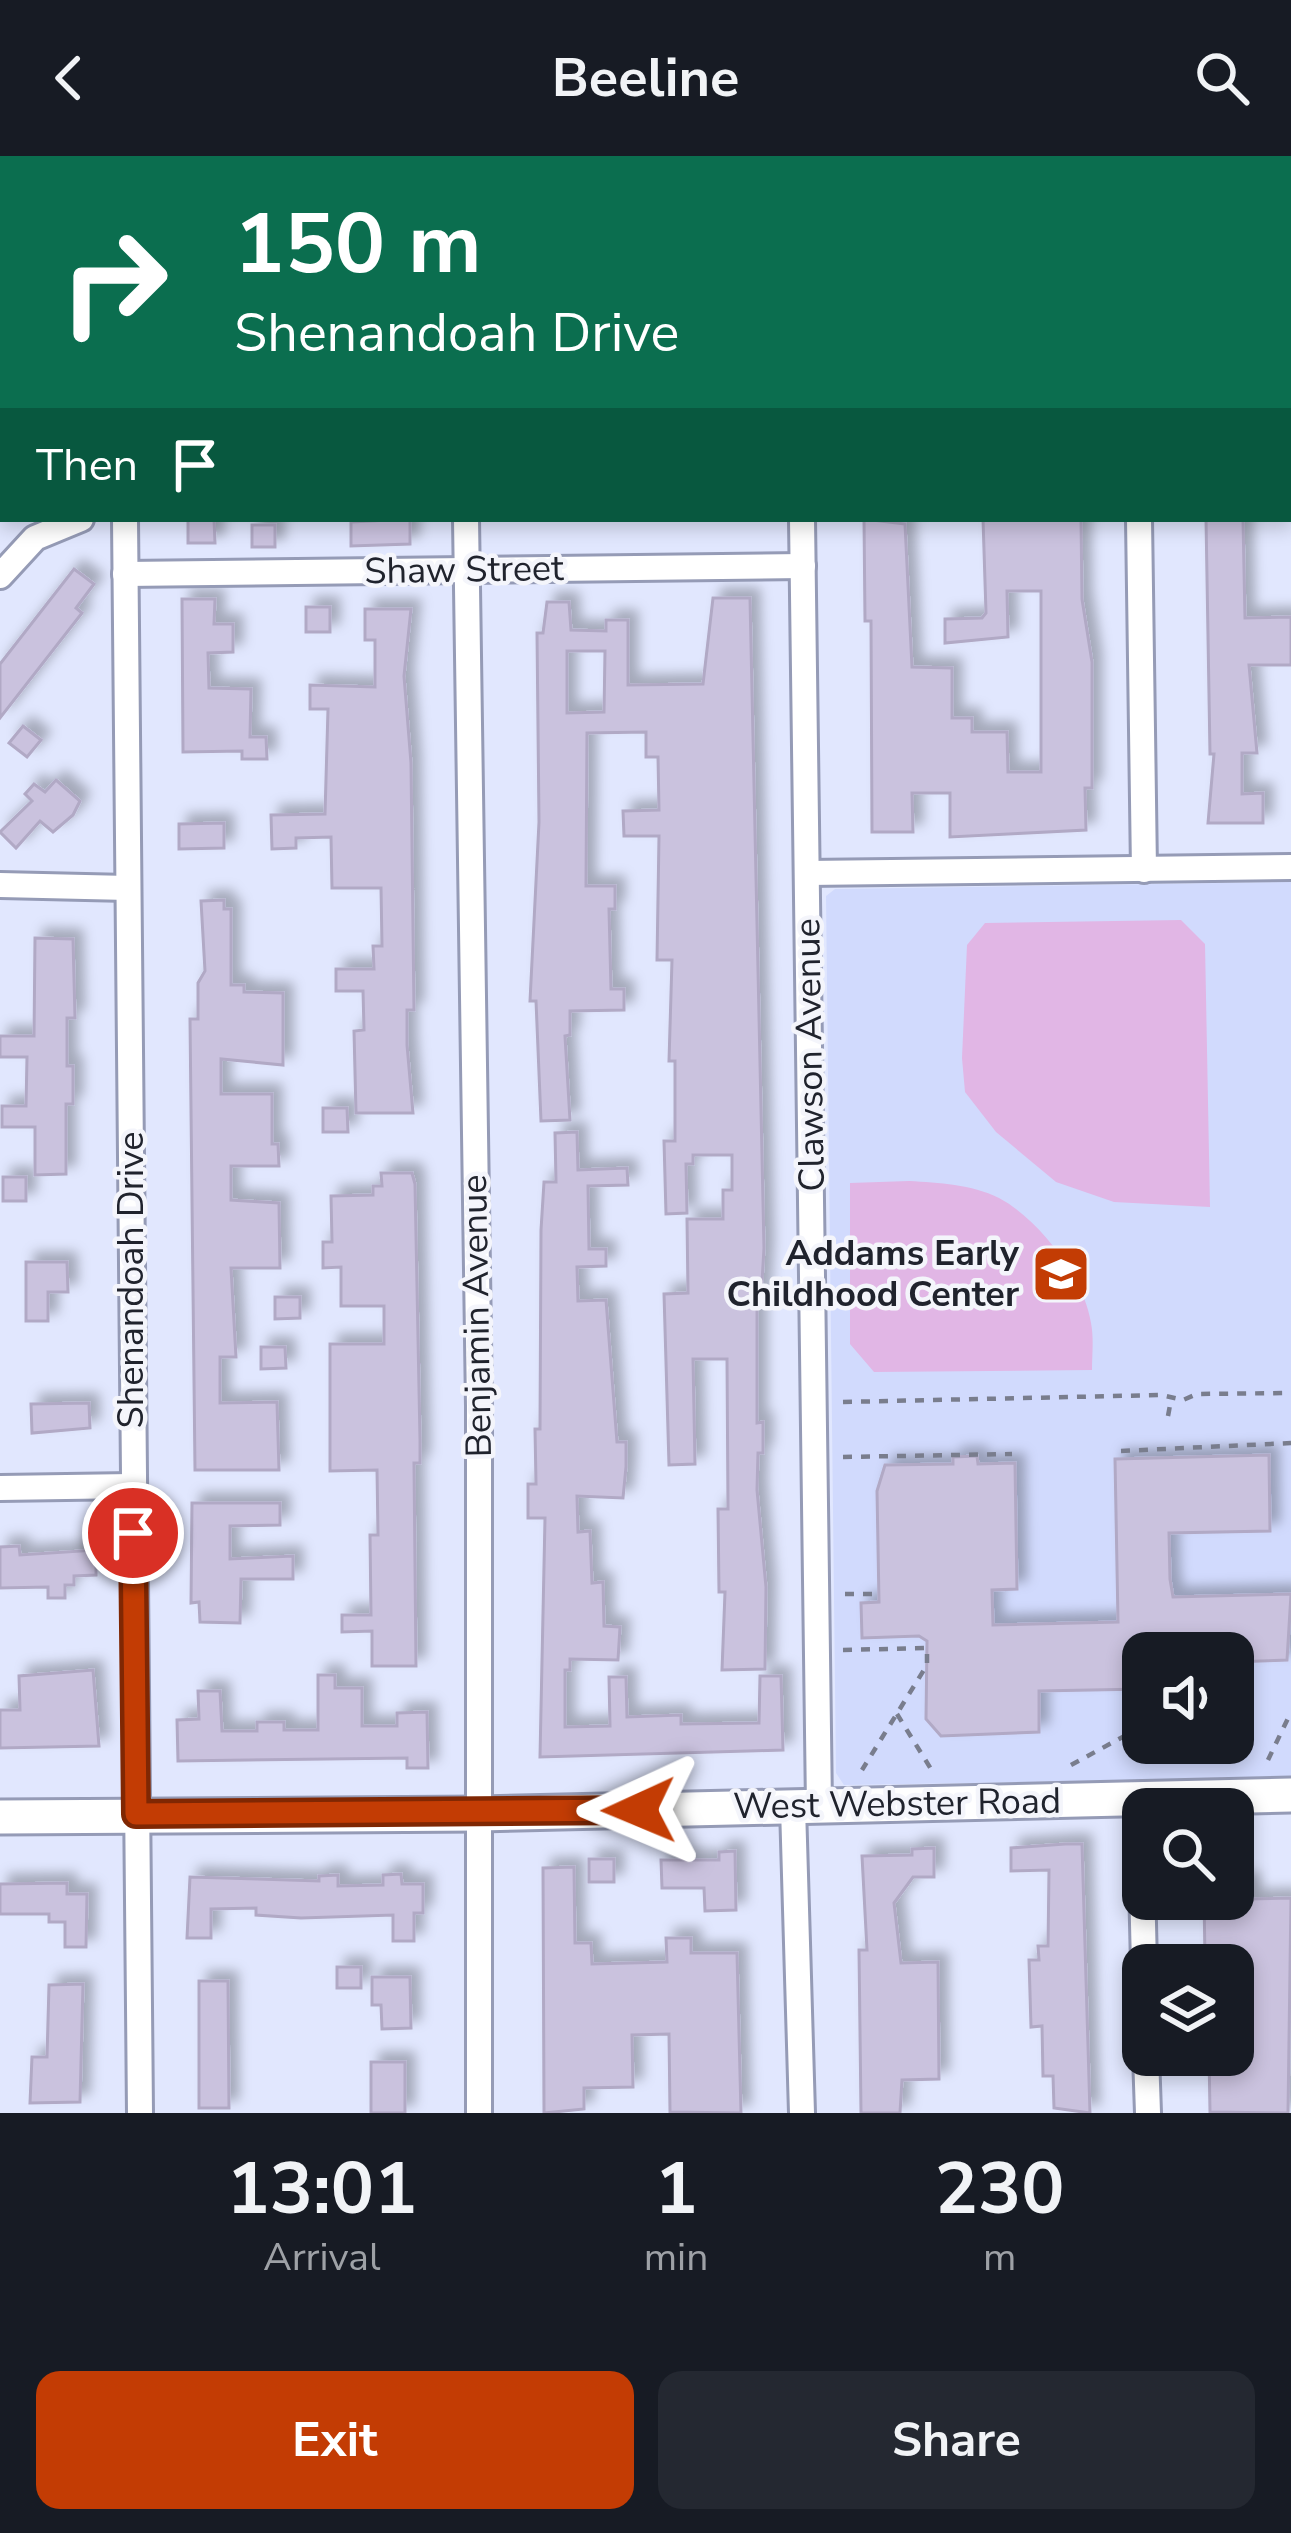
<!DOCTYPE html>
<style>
:root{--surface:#171b24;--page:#242831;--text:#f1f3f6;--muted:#9ea1a6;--accent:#c33c04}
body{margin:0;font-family:"Nunito Sans",sans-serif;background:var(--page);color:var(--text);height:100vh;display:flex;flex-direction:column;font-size:45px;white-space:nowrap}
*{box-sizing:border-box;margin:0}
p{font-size:39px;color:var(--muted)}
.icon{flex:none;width:66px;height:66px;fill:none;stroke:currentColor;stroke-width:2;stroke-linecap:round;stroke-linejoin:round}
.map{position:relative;height:1957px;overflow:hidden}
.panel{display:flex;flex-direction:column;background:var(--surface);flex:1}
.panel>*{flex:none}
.hud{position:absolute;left:0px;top:0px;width:1293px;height:366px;box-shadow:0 6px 18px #0003;background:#0b6e4f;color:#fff;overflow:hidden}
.buttons{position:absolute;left:1122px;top:1476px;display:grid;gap:24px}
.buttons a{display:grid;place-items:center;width:132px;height:132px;border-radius:24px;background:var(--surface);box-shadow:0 6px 18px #0003;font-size:60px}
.pin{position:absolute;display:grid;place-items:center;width:102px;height:102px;color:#fff;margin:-51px;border:6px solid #fff;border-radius:50%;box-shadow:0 3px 12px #0007}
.me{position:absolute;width:132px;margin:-66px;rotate:269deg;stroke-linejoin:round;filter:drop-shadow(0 0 9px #0008)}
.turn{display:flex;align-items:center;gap:42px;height:252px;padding:0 36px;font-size:54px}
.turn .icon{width:156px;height:156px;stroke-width:2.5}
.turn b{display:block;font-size:84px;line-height:102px}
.then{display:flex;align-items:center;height:114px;padding:0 36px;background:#0003;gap:24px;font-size:45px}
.eta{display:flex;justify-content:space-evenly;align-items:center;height:204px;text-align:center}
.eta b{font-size:72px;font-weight:700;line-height:84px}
.cta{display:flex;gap:24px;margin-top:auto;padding:24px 36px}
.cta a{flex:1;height:138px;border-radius:24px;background:var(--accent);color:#fff;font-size:48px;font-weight:700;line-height:138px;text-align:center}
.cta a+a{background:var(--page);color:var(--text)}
header{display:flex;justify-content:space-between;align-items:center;height:156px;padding:0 36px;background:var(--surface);font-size:54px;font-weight:700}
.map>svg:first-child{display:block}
.built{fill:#d1dafd;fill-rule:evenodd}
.green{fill:#e1b6e5}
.building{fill:#cac2de;stroke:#b1a9c5;stroke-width:3;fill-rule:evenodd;filter:url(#shadow)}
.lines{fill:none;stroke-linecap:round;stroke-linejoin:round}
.minor-casing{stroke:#959bb6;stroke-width:30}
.tertiary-casing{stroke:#959bb6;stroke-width:39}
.path{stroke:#797d8d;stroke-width:4.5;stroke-dasharray:9 9;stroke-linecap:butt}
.minor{stroke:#fff;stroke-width:24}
.tertiary{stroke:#fff;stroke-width:33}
.route-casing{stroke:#7f2703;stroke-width:30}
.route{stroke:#c33c04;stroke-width:21}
.labels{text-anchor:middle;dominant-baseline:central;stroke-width:9;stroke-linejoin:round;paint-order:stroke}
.street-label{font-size:36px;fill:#20232d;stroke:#f4f5fb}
.poi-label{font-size:36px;font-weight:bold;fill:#20232d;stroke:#f4f5fb;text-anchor:end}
</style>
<header><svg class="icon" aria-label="back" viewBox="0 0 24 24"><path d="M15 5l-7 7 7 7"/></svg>Beeline<svg class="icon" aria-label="search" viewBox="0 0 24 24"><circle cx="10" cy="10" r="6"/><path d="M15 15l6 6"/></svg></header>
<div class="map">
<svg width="1291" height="1957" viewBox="0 0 1291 1957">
<defs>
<filter id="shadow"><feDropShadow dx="9" dy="-9" stdDeviation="6" flood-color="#0004"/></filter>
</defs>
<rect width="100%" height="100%" fill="#e1e7fe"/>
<!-- built -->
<path class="built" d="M1291,726V1622L844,1629L836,1617L826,740L835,733ZM1143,1497H1233V1587H1143Z"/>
<!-- green -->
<g class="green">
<polygon points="1181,764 1205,788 1210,1051 1114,1046 1056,1026 996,976 965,936 962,902 967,789 985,767"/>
<path d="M909,1025C939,1027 971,1028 999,1042C1039,1063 1084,1122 1091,1167C1094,1182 1092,1199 1092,1214L874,1216L850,1188V1027Z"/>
</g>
<!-- building -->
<g class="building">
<polygon points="188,363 214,363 215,387 188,387"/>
<polygon points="410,363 410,388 351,390 351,366"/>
<polygon points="864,363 905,368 912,511 952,512 952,562 972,562 972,576 1007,576 1008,616 1041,616 1041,435 1007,435 1008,481 945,487 945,463 982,462 986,457 983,363 1081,363 1082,443 1092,506 1092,632 1085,632 1086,674 950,681 950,637 912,637 913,676 872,676 871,465 865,465"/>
<polygon points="1206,363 1243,363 1245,462 1291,461 1291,509 1249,509 1257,597 1242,597 1242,638 1263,637 1263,667 1208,667 1214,598 1210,598"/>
<rect x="252" y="369" width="23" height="22"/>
<polygon points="74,413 94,428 76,452 82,457 0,562 0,508"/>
<path d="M713,442H750L764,1092L761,1143H757V1267L763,1266V1297H758L757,1334L766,1431L765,1513L722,1514L725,1436H719L718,1353H728L727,1203H693L695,1308L669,1309L664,1138L688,1137L687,1063H723V1034H732V999H693V1008H686L687,1057L666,1058L664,985H675V905H669L672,804H657L659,680H624L623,655L659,654L658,601H646V576L587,577L586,730H615V753H609L611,833H624V854L570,855V879L565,880L570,964L541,965L536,845H530L539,666L537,477H543L547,446H569L571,474L606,475V464H628V529L703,528ZM567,495H605L604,556L567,557Z"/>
<polygon points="182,443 215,443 214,468 233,468 233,496 208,497 209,532 251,533 250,581 266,581 267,603 242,603 242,595 183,596"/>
<rect x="306" y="451" width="24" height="25"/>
<polygon points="365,453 411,453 404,520 411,607 414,854 407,854 407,889 413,957 356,957 354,875 364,874 363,835 336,835 336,813 374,813 373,790 382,790 381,732 332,732 331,681 296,682 296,692 272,693 271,659 325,658 328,553 310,553 310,529 375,531 375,484 365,484"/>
<polygon points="23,570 41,584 27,601 9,587"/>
<polygon points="56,624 80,645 73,659 53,676 40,665 16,692 0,676 32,645 25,638 34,628 45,636"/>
<polygon points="224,667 224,692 179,693 179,668"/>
<polygon points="224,744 224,753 231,753 231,829 244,829 244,836 283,837 283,909 221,903 221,938 272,938 272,988 278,988 279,1010 231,1010 231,1044 279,1047 280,1112 231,1112 236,1201 220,1201 220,1247 277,1246 279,1314 195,1314 190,863 198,863 198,827 205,815 201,745"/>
<polygon points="35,782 73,783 75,862 67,862 67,910 73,910 73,948 66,948 66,1018 35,1019 35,971 2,971 2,950 26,950 27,901 0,901 0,880 34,880"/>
<polygon points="323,952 347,952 348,976 323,976"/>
<polygon points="577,976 578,1014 627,1012 628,1029 588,1030 589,1093 606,1093 606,1110 577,1111 578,1145 606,1144 617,1286 626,1286 626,1311 623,1342 577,1340 578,1376 590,1375 592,1427 603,1426 604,1470 620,1471 618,1504 570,1503 570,1514 565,1514 565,1571 610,1570 609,1521 626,1521 627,1561 681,1559 681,1568 759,1567 760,1520 781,1520 783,1594 540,1601 545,1362 528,1362 528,1328 536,1328 535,1273 540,1273 541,1074 544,1026 556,1026 555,977"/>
<polygon points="381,1017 412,1017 415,1028 420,1283 420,1307 414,1307 416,1510 372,1510 372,1475 342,1476 342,1459 371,1459 370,1379 378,1379 377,1314 330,1315 330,1188 384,1188 384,1150 341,1150 341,1111 323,1112 323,1086 332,1086 331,1040 373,1039 373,1030 382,1030"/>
<rect x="3" y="1021" width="23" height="24"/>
<polygon points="26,1106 67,1106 68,1136 48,1136 48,1165 26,1165"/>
<polygon points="275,1141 300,1141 300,1162 275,1163"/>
<polygon points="261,1191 285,1191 286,1212 261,1213"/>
<polygon points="89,1247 90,1272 32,1277 31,1248"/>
<polygon points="1269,1299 1270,1375 1169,1377 1170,1423 1173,1441 1291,1438 1287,1504 1233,1506 1233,1497 1143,1497 1143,1533 1039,1535 1039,1576 941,1580 926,1563 927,1485 919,1480 862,1482 861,1447 879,1446 877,1335 885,1309 953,1308 953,1301 977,1300 978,1308 1015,1307 1017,1433 992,1434 993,1469 1118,1466 1115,1303"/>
<polygon points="192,1347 280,1347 280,1369 230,1370 230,1403 293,1400 293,1423 241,1423 240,1467 200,1466 199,1446 191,1447"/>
<polygon points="19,1390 20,1399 96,1394 96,1419 74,1420 74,1429 65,1429 65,1442 48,1442 48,1431 0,1432 0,1391"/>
<polygon points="93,1514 99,1590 0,1592 0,1554 20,1554 19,1520"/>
<polygon points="318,1519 335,1519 335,1532 362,1532 362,1570 397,1570 397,1557 427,1556 428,1612 407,1612 407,1602 178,1605 177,1564 199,1563 198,1535 220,1535 222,1575 257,1575 257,1566 284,1566 284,1574 318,1574"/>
<polygon points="1065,1688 1082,1688 1090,1957 1054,1952 1053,1920 1043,1920 1042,1870 1031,1871 1029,1804 1039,1804 1038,1790 1048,1790 1049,1714 1011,1715 1011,1692"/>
<polygon points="934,1692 934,1721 913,1721 894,1747 901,1807 938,1806 939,1923 902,1924 900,1957 861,1957 859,1794 867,1794 862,1700 912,1699 912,1693"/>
<polygon points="735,1695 736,1754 705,1755 704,1732 662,1732 661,1704 719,1704 719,1696"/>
<rect x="589" y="1703" width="25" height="23"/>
<polygon points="574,1711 575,1787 591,1787 592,1808 667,1806 666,1782 691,1782 691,1797 737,1797 741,1957 670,1956 669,1878 632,1879 633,1931 584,1932 584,1953 544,1957 543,1712"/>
<polygon points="401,1718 402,1728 423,1728 423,1757 414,1757 414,1785 393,1785 393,1759 301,1762 256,1759 256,1752 211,1753 211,1782 187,1782 190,1721 319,1725 319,1720 338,1719 338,1730 383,1729 383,1719"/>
<polygon points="1233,1726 1250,1726 1251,1743 1291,1742 1288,1957 1210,1956 1209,1899 1233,1899 1233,1802 1205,1802 1204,1743 1233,1743"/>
<polygon points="67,1727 67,1738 87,1738 86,1791 65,1791 65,1766 49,1766 49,1758 0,1758 0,1728"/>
<rect x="337" y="1811" width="24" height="21"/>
<polygon points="372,1821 410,1821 411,1872 382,1873 381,1849 372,1849"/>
<polygon points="199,1825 228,1825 229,1952 199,1952"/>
<polygon points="83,1828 80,1946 30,1947 32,1901 47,1901 49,1829"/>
<rect x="371" y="1906" width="34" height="51"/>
</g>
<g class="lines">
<defs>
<g id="minor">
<polyline points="123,0 123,3"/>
<polyline points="464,0 464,3"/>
<polyline points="797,0 797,3"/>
<polyline points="1135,0 1135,3"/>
<polyline points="0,50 3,49"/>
<polyline points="125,363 140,1957"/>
<polyline points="466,363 479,1250 479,1957"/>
<polyline points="802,363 819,1651"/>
<polyline points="1139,363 1144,714"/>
<polyline points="125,418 803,410"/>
<polyline points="0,420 35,382 81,363"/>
<polyline points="807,717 1291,711"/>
<polyline points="0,729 128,732"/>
<polyline points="0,1332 132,1330"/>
<polyline points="1140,1643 1144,1809"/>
<polyline points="793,1651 802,1957"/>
<polyline points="1146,1899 1148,1957"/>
</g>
<polyline id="tertiary" points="0,1661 480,1658 1291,1639"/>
</defs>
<!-- minor casing -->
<use href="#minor" class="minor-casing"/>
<!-- tertiary casing -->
<use href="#tertiary" class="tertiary-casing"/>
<!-- path -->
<g class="path">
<polyline points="843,1246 1161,1239 1183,1244 1197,1238 1290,1237"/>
<polyline points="1168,1260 1171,1244"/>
<polyline points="1121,1295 1291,1287"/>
<polyline points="843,1301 1012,1298"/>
<polyline points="845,1438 876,1438"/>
<polyline points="843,1494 927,1492 927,1509 862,1614"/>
<polyline points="897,1558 931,1613"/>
<polyline points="1139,1572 1141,1607"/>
<polyline points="1268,1604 1291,1556"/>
<polyline points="1071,1609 1143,1570"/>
</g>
<!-- minor -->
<use href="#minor" class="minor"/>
<!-- tertiary -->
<use href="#tertiary" class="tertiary"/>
</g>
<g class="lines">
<defs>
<polyline id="route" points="133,1377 136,1658 639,1654"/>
</defs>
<!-- route casing -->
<use href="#route" class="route-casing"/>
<!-- route -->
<use href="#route" class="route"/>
</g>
<!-- icons -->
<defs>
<symbol id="school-square" viewBox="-11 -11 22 22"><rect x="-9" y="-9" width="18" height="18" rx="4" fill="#c33c04" stroke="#f4f5fb"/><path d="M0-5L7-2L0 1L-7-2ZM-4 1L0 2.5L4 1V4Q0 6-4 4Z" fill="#fff"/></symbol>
</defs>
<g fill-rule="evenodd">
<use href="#school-square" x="1028" y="1085" width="66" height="66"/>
</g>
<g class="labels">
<!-- street labels -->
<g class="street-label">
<text transform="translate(464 414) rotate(-1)">Shaw Street</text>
<text transform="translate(810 899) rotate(-91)">Clawson Avenue</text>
<text transform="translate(131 1124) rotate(-90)">Shenandoah Drive</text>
<text transform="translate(477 1160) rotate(-91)">Benjamin Avenue</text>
<text transform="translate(897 1648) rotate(-1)">West Webster Road</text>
</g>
<!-- poi labels -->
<g class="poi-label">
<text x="1019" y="1097">Addams Early<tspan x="1019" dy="41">Childhood Center</tspan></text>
</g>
</g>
</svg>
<div class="buttons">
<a><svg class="icon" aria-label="sound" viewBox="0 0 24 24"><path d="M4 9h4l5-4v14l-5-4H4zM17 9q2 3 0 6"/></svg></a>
<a><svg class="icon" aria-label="search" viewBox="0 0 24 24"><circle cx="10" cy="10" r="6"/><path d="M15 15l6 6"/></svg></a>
<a><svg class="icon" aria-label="layers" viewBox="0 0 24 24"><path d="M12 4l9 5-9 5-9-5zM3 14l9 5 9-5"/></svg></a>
</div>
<div class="pin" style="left:133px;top:1377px;background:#d93025"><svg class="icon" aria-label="arrive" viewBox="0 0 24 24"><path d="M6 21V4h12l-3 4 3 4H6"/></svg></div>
<svg class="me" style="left:639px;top:1654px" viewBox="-20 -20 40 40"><path d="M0-17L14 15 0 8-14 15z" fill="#c33c04" stroke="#fff" stroke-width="4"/></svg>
<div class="hud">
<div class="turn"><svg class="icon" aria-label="right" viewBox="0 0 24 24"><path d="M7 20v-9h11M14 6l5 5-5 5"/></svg><div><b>150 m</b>Shenandoah Drive</div></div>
<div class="then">Then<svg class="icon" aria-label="arrive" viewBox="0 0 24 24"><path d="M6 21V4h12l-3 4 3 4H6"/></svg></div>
</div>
</div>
<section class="panel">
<div class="eta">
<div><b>13:01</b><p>Arrival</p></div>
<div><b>1</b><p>min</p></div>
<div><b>230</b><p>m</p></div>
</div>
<div class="cta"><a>Exit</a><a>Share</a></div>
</section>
